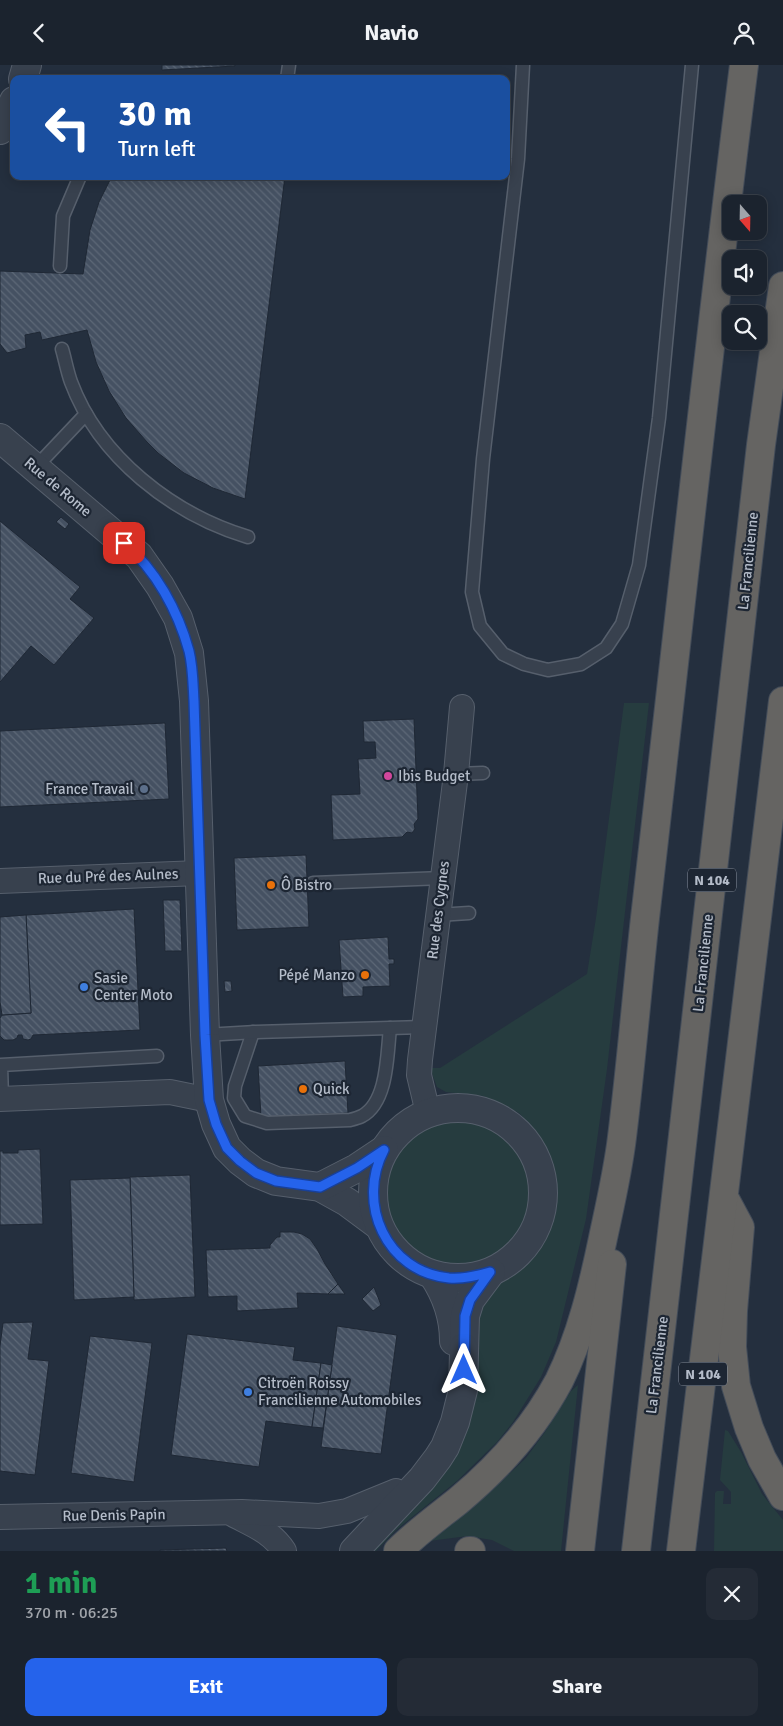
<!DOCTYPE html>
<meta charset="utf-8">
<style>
:root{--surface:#1b232e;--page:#242b36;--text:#f1f3f6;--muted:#a0a4aa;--line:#39404a;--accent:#2563eb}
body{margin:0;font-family:Signika,sans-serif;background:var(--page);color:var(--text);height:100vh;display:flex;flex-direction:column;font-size:19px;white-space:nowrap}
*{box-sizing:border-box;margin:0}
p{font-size:16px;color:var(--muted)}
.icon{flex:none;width:28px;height:28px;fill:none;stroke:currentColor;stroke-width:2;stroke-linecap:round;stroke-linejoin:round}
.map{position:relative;height:1486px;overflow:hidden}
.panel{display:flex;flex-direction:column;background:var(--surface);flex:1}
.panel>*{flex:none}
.guide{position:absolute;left:10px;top:10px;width:500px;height:105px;border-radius:10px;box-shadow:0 2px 12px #0003,0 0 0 1px var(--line);background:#1a4fa0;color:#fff;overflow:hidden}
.needle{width:32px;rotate:160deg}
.controls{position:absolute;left:722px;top:130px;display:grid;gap:10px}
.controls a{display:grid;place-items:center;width:45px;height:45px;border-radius:10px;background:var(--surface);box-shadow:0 2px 12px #0003,0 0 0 1px var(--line);font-size:25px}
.pin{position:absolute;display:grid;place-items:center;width:42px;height:42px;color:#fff;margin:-21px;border-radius:10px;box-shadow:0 2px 8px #0006}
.me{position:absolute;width:55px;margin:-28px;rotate:0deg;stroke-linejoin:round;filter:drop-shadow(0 0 4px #0008)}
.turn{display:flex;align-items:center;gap:18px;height:105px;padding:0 25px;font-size:22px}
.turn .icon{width:65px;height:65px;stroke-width:2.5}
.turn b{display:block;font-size:35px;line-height:42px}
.round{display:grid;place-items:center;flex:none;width:52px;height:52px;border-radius:10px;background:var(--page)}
.head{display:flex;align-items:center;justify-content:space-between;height:85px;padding:0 25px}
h1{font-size:30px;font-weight:700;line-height:38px;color:#1e9e55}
.cta{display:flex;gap:10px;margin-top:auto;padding:10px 25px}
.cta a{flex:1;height:58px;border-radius:10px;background:var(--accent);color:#fff;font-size:20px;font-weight:700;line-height:58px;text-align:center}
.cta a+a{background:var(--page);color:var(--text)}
header{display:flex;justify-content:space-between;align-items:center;height:65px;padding:0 25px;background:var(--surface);font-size:22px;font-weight:700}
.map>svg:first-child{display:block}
.green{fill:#263c3f}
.building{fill:url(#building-back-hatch);stroke:#1f2835}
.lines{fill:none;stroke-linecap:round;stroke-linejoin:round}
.service-casing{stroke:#565f6c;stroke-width:15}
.minor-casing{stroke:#565f6c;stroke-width:26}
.tertiary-casing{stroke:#565f6c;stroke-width:30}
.trunk-casing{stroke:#434c59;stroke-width:30}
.service{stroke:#38414e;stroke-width:12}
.minor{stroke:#38414e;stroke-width:24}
.tertiary{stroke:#38414e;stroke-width:28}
.trunk{stroke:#656462;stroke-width:28}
.route-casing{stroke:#184099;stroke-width:12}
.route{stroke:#2563eb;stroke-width:9}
.hotel-dot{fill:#d1479c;stroke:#1d2633;stroke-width:2}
.service-dot{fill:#5c6f8a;stroke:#1d2633;stroke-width:2}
.food-dot{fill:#e8710a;stroke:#1d2633;stroke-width:2}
.shop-dot{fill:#3f7fe0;stroke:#1d2633;stroke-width:2}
.labels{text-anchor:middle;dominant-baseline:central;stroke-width:4.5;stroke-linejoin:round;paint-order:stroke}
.shield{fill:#1d2633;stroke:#878f9c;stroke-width:1}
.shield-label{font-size:14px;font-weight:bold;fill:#b4bcc9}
.street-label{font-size:15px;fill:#b4bcc9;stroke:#1d2633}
.poi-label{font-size:15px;fill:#b4bcc9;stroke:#1d2633;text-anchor:start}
</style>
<header><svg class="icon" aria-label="back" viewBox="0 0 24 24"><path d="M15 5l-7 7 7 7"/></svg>Navio<svg class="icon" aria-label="person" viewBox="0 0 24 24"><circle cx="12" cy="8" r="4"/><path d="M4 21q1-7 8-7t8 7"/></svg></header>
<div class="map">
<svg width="783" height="1486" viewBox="0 0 783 1486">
<defs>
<pattern id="building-back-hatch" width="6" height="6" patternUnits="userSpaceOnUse" patternTransform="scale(1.25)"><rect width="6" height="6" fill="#455162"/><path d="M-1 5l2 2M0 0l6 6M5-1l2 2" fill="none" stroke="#5d6877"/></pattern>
</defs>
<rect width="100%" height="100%" fill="#242f3e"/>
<!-- green -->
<g class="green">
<polygon points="624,638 649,638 607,1004 586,1154 556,1277 541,1312 513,1357 497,1377 457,1416 396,1465 376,1486 365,1486 476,1331 478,1304 476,1244 488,1223 509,1212 522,1203 536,1188 550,1163 554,1147 554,1112 550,1095 543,1080 530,1061 519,1048 501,1039 483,1031 446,1027 437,1022 430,1003 440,1003 587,909 596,853"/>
<circle cx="456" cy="1127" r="74"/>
<polygon points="578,1320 561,1486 514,1486 492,1475 468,1471 429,1476 489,1428 526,1393 545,1367 571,1326"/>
<polygon points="725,1365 728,1366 741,1387 762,1429 783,1455 783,1486 714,1486 715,1428 717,1426 724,1426 723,1439 731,1439 731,1427 720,1415"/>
</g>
<!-- building -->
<g class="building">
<polygon points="162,0 235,0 235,1 162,5"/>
<polygon points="112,111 285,111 245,434 213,423 184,408 158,388 147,377 126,353 109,326 96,297 87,265 42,275 40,267 25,270 26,283 7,288 0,279 0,206 83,209 90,165 99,137"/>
<polygon points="61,452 69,459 65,464 56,457"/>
<polygon points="0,456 80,522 70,534 94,553 54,600 31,581 0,617"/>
<polygon points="414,654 418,754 414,759 415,764 412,768 407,767 402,772 333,775 331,730 360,729 358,694 376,693 375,677 364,677 363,656"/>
<polygon points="165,658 169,734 0,742 0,666"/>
<polygon points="306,790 309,862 237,865 234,793"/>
<polygon points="163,835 180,835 182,886 165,886"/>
<polygon points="134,844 140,965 33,970 31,974 28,975 23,974 22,970 18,970 17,973 13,975 4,975 0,971 0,953 2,950 31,948 26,850"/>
<polygon points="26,850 31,948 2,950 0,937 0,852"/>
<polygon points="388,872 389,894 394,894 394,899 389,899 390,921 363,922 363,931 343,932 339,875"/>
<polygon points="224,916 231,916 232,926 225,927"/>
<polygon points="345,996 348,1048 261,1052 258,1001"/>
<polygon points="40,1084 43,1159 0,1160 0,1086 3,1086 3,1088 18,1088 18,1085"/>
<polygon points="190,1110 195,1232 134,1235 130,1112"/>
<polygon points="130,1113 134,1232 74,1235 70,1115"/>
<polygon points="280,1167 294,1167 302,1169 310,1174 317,1184 325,1199 338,1219 328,1229 297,1228 298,1243 237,1246 237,1231 208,1232 206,1185 270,1183 270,1180 277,1172 280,1172"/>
<polygon points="338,1219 345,1229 328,1229"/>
<polygon points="374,1222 381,1240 373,1246 362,1234"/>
<polygon points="33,1257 28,1294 49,1296 35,1410 0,1406 0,1281 3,1258"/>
<polygon points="337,1261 397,1270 381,1389 321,1382"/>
<polygon points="187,1269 295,1282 293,1295 321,1298 312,1362 266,1356 259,1402 171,1390"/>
<polygon points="90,1271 152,1278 134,1417 71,1408"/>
<polygon points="321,1298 332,1300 323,1363 312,1362"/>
<polygon points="226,1483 227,1486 160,1486 160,1485"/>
</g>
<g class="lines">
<defs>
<g id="service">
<polyline points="523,0 518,94 483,394 472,527 480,561 503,589 524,599 548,605 581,599 606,583 622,559 639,500 659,353 692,0"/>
<polyline points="287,14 289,0"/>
<polyline points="60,201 63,151 80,111"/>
<path d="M62,284C65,294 67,306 71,317C99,392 172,449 248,472"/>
<polyline points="35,403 86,349"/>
<polyline points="456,709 483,708"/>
<polyline points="313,818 443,813"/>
<polyline points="438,850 469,848"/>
<path d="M253,967L235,1021L234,1033L245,1051L267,1058L350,1055C354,1054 358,1053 362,1051C388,1037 387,989 390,963"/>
<polyline points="205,970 256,967 423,962"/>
<polyline points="2,1034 1,1000 157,991"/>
</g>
<g id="minor">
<polyline points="0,816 199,808"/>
<polyline points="0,1034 170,1027 209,1035"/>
<polyline points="428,1048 419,1010 420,995 456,709 462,642"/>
<path d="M234,1450C253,1460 272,1467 284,1486"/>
<polyline points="0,1452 242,1447 319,1451 347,1446 396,1426"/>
</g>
<g id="tertiary">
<polyline points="23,14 27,0"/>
<polyline points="0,65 14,36"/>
<polyline points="0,373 139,491 160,521 178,553 189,588 194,636 205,970 209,1035 216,1059 227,1083 240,1096 256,1108 276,1116 320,1122 347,1137 378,1160"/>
<circle cx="458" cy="1128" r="85"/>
<polyline points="320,1122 357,1103 384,1085"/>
<path d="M433,1210C447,1231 454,1251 454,1276"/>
<polyline points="354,1486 422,1414 438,1393 445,1382 455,1357 463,1325 465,1251 470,1235 491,1207"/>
</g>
<g id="trunk">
<polyline points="725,1134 740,1162 733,1246 732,1282 736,1321 749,1363 762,1394 783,1431"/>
<path d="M398,1486C417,1467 438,1452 458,1436C500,1401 534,1363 559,1316C581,1272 593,1221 603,1173C610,1140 618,1106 622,1072C631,1000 637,926 645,853C678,569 708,284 744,0"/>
<polyline points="469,1486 471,1486"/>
<polyline points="580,1486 612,1199"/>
<polyline points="636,1486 761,380 783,221"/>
<polyline points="681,1486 783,636"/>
</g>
</defs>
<!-- service casing -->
<use href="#service" class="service-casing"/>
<!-- minor casing -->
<use href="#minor" class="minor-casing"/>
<!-- tertiary casing -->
<use href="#tertiary" class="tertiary-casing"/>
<!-- trunk casing -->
<use href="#trunk" class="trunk-casing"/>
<!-- service -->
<use href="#service" class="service"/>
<!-- minor -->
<use href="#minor" class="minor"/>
<!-- tertiary -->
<use href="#tertiary" class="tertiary"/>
<!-- trunk -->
<use href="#trunk" class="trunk"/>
</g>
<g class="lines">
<defs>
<path id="route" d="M124,478C156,505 178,546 189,586C193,602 193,620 194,636L205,970L209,1035L216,1059L227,1083L240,1096L256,1108L276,1116L320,1122L357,1103L384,1085C356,1138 386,1207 449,1213C463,1214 477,1211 490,1207L470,1235L465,1251L464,1305"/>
</defs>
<!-- route casing -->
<use href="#route" class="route-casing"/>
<!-- route -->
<use href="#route" class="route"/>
</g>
<!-- markers -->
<circle class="hotel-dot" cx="388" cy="711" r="5"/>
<circle class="service-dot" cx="144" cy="724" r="5"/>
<g class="food-dot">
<circle cx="271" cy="820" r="5"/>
<circle cx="365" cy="910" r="5"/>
<circle cx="303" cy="1024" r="5"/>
</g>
<g class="shop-dot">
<circle cx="84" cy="922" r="5"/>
<circle cx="248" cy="1327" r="5"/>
</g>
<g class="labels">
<!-- shield labels -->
<g class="shield">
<rect x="688" y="803.5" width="48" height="23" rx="4"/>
<rect x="679" y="1297.5" width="48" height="23" rx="4"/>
</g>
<g class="shield-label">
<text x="712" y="815">N 104</text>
<text x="703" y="1309">N 104</text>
</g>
<!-- street labels -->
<g class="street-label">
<text transform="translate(58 422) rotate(40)">Rue de Rome</text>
<text transform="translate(748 496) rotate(-84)">La Francilienne</text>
<text transform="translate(108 811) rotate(-2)">Rue du Pré des Aulnes</text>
<text transform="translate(438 845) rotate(-83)">Rue des Cygnes</text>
<text transform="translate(703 898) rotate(-84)">La Francilienne</text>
<text transform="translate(657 1300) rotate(-83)">La Francilienne</text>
<text transform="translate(114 1450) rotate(-1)">Rue Denis Papin</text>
</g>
<!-- poi labels -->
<g class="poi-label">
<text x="398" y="711">Ibis Budget</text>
<text x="134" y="724" text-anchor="end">France Travail</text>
<text x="281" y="820">Ô Bistro</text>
<text x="355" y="910" text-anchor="end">Pépé Manzo</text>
<text x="94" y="913">Sasie<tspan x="94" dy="17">Center Moto</tspan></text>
<text x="313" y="1024">Quick</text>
<text x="258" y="1318">Citroën Roissy<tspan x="258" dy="17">Francilienne Automobiles</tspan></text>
</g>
</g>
</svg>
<div class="controls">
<a><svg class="needle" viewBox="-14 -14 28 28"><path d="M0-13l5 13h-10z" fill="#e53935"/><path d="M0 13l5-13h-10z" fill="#a0a4aa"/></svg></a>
<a><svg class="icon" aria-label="sound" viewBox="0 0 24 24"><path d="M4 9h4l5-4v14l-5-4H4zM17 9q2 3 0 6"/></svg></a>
<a><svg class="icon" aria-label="search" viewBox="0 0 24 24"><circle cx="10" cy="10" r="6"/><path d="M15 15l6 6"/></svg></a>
</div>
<div class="pin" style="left:124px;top:478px;background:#d93025"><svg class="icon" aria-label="arrive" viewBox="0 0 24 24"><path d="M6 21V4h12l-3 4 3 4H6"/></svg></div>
<svg class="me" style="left:464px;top:1305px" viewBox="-20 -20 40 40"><path d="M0-17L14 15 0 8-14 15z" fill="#2563eb" stroke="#fff" stroke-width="4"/></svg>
<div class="guide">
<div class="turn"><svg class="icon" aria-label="left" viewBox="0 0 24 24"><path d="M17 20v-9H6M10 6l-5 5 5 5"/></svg><div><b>30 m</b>Turn left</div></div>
</div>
</div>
<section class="panel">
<div class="head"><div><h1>1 min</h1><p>370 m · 06:25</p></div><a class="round"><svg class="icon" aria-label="close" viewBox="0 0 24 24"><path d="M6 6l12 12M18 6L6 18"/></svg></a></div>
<div class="cta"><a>Exit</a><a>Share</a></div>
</section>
